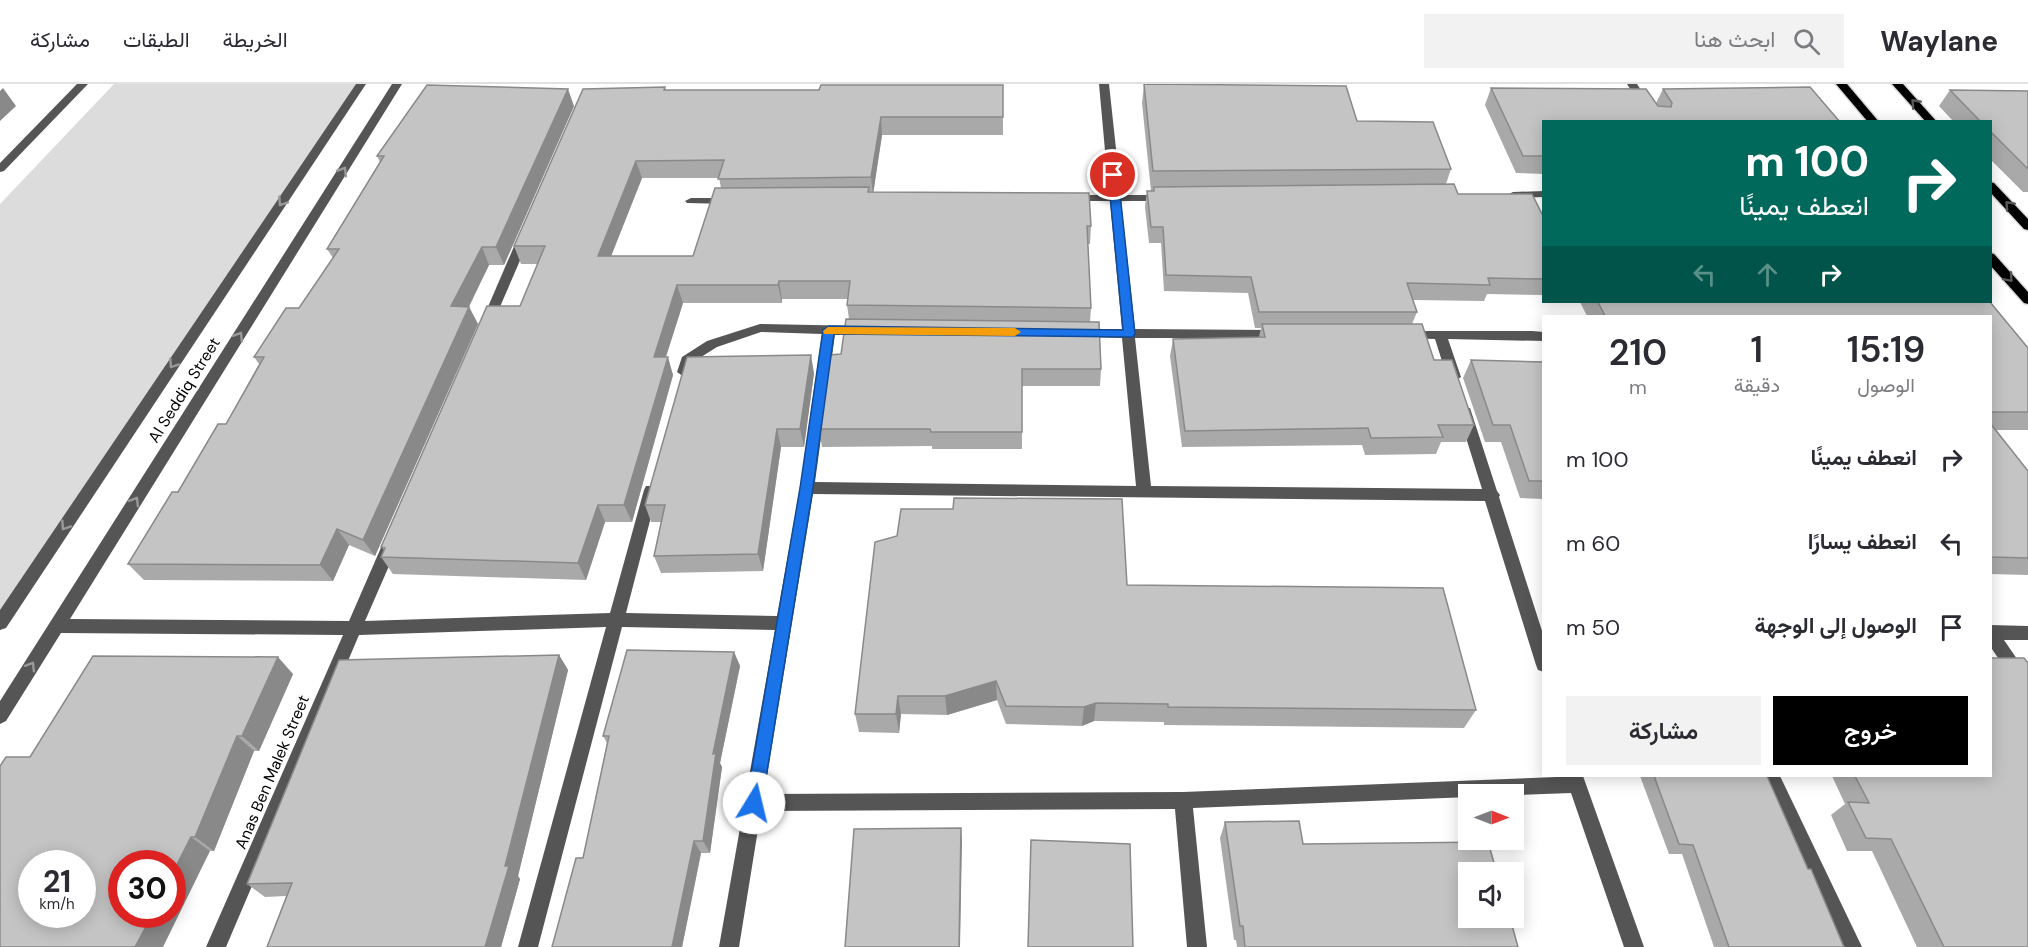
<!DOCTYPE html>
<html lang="ar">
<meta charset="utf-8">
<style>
:root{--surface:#fff;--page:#f2f2f3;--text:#2b2b33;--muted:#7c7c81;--line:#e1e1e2;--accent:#000}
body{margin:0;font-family:"DM Sans",Vazirmatn,sans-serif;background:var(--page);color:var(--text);direction:rtl;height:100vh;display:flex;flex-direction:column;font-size:22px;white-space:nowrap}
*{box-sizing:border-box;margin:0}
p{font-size:20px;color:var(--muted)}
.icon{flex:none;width:33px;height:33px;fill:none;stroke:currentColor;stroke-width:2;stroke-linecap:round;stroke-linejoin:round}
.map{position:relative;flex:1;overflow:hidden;direction:ltr}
.details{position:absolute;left:1542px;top:231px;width:450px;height:462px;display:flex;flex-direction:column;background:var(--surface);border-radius:0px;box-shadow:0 3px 15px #0003;direction:rtl}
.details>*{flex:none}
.hud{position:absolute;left:1542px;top:36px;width:450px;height:183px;border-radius:0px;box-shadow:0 3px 15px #0003;direction:rtl;background:#00695c;color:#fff;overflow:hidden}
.needle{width:39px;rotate:90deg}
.fabs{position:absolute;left:1458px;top:700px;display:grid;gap:12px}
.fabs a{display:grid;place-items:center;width:66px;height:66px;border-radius:0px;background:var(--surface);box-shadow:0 3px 15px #0003;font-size:30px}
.speed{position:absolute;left:18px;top:766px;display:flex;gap:12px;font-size:30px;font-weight:700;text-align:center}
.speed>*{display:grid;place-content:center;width:78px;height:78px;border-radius:50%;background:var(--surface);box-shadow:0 3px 15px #0003;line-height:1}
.speed small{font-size:15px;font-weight:400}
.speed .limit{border:9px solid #d22;background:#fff;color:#111}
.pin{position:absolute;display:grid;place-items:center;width:51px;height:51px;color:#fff;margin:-26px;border:3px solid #fff;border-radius:50%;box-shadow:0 2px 6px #0007}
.me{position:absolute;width:66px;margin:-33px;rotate:9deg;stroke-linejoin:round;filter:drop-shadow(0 0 4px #0008)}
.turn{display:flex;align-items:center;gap:21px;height:126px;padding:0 24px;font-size:27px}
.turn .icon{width:78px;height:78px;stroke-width:2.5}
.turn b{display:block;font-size:42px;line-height:51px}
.lanes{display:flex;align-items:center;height:57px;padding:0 24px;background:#0003;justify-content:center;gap:30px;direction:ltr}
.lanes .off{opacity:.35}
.eta{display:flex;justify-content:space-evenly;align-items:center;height:102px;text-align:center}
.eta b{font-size:36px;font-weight:600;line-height:42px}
.cta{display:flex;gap:12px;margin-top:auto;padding:12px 24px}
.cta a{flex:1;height:69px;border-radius:0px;background:var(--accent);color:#fff;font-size:24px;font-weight:600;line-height:69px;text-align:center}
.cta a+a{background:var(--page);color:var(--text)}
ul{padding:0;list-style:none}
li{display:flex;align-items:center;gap:18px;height:84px;padding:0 24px}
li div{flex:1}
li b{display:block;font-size:22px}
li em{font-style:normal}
header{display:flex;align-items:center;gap:36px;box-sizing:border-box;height:84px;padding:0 30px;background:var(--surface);border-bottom:2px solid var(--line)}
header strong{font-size:28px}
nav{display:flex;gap:33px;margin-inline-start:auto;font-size:21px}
.search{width:420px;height:54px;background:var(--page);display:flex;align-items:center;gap:15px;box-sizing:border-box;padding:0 21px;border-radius:0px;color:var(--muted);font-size:22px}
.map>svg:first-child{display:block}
.green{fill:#dcdcdc}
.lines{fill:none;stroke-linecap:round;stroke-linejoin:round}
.major-casing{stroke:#dbdbdb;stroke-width:3}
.minor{fill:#555;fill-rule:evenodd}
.major{fill:#000;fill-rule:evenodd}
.wall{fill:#a9a9a9;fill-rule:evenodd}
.shaded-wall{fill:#898989}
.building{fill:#c4c4c4;stroke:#898989;stroke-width:1.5;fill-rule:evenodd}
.oneway{stroke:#595959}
.oneway2{stroke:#999}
.route{fill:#1a73e8;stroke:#114b97;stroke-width:1.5}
.slow{fill:#f59e0b}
.labels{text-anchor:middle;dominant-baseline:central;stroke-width:5;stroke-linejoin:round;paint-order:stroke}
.street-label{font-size:16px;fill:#000;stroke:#fff}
</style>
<header>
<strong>Waylane</strong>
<div class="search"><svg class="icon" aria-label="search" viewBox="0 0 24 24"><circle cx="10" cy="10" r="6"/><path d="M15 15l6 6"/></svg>ابحث هنا</div>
<nav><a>الخريطة</a><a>الطبقات</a><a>مشاركة</a></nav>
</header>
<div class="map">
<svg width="2028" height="863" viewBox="0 0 2028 863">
<rect width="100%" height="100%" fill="#fff"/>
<!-- green -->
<polygon class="green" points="114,0 361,0 0,539 0,120"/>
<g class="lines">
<defs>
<g id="major">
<polygon points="1836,0 1847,0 1879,38 1868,38"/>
<polygon points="1892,0 1903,0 1937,38 1926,38"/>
<polygon points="1990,98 1994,99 2028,135 2028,146 2024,145 1990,108"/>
<polygon points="1990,169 1994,170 2028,208 2028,220 2024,219 1990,181"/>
</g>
</defs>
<!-- major casing -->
<use href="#major" class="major-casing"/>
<!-- minor -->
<g class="minor">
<polygon points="77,0 88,0 4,87 0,88 0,79"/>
<polygon points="356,0 366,0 6,544 0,546 0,526"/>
<polygon points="392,0 402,0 70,535 349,537 383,459 386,455 396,455 399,459 365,537 610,529 644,406 646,402 656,402 658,406 626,529 777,532 800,404 822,250 761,248 717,263 693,278 689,291 684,293 677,288 682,273 707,257 760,240 863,242 870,246 863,250 835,250 815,398 1136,402 1122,254 1079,253 1072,249 1079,245 1122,245 1110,117 1069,117 1063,114 1069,111 1109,111 1099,0 1109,0 1121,111 1165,111 1171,114 1165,117 1121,117 1135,245 1280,246 1287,250 1280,254 1135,254 1151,402 1482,405 1458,328 1460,324 1470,324 1497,407 1500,411 1499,413 1544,553 1544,588 1538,586 1536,581 1485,417 813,410 764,710 1183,708 1583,692 1644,863 1624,863 1571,709 1193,724 1207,863 1187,863 1175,725 761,727 739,863 719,863 775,546 622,543 538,863 518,863 606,543 359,551 226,863 206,863 343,551 61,549 6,637 0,640 0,617"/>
<polygon points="1627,0 1637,0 1662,38 1651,38"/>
<polygon points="1544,107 1544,113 1513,114 1507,111 1513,108"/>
<polygon points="691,114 730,114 736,117 730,120 687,119 685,117"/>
<polygon points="525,147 531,151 493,239 487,243 482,242 481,239 519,151"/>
<polygon points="1406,247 1532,247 1544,248 1544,257 1448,255 1461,293 1454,298 1447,293 1435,255 1401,254 1399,251 1401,248"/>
<polygon points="1990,541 2028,542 2028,556 2004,556 2028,591 2028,612 2022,610 1990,562"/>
<polygon points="1762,692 1780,692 1862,863 1842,863"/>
</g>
<!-- major -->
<use href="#major" class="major"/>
</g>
<!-- wall -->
<g class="wall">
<polygon points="1144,0 1357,37 1451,85 1446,100 1458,110 1544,134 1544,211 1487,210 1484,217 1412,216 1417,228 1412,240 1474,341 1466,358 1441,358 1436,370 1365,371 1362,361 1182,363 1170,272 1173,255 1259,253 1261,244 1255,244 1248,209 1164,207 1161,159 1149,159 1145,123 1147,107 1151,107 1142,19"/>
<path d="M1003,1V51H882L873,108L1091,142L1090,160H1088L1091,224L1090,238L1101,285L1100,302H1022V365H932V362L822,363L819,345L841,270L849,235L847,221L848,215H782V219H683L666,273L673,291L632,438H605L586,496L393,490L381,473L384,466L381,463L520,222L538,180H521L514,162L665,3L666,6L743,7L819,6ZM642,94H719L721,104L693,172H611Z"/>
<polygon points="1491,4 1656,19 1663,5 1840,38 1544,38 1544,90 1516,89 1485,21"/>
<polygon points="1950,6 2028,7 2028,108 2023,108 1990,75 1990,38 1954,38 1939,22"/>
<polygon points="574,22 504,181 489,181 469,223 478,240 375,472 349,461 333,497 144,496 128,480 226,340 259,280 254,273 299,224 333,174 327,165 380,78 377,72"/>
<polygon points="1580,218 1990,218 2028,264 2028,346 1996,346 2028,387 2028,491 1990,490 1990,232 1587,232"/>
<polygon points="1471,276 1544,278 1544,415 1520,414 1501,358 1485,358 1463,294"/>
<polygon points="814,289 804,363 781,363 763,487 661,489 654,472 661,438 651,438 645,421"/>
<polygon points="897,452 1127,501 1476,626 1464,644 1164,641 1164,638 1094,637 1082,642 1006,640 997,616 947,631 901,630 899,649 859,648 855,630"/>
<polygon points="734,568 740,582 720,679 722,683 710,769 701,769 682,863 552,863 583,774 607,659 603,652"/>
<polygon points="559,571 568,586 518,792 520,795 501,863 267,863 286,812 265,813 247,800"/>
<polygon points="293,590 259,667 254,667 214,767 210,767 30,673"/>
<polygon points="1640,692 1767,692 1808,785 1844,863 1714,863 1682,770 1669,770"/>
<polygon points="1832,692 1990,692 2028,863 1917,863 1872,767 1847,767 1831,731 1845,720"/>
<polygon points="1225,738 1303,760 1518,863 1237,863 1236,856 1234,856 1220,754"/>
</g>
<!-- shaded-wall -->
<g class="shaded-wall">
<polygon points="3,4 16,22 0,37 0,7"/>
<polygon points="568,5 574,22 504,181 496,163"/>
<polygon points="881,33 882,51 873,111 871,93"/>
<polygon points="636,77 642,94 604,190 598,172"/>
<polygon points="482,163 489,181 460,240 451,222"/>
<polygon points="779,197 782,215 782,219 778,201"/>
<polygon points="677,201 683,219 660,291 654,273"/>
<polygon points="469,223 478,240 375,472 363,456"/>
<polygon points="811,271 814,289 804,363 800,345"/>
<polygon points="668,273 673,291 632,438 624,421"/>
<polygon points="777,345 781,363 763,487 758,470"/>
<polygon points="598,421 605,438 586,496 578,479"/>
<polygon points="337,445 349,461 333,497 320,481"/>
<polygon points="734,568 740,582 720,679 722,683 710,769 703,757 713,670"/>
<polygon points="559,571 568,586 518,792 520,795 501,863 485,863"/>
<polygon points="278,573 293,590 259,667 242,652"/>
<polygon points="996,597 997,616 947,631 945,612"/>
<polygon points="898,612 901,630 899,649 896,630"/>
<polygon points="1096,619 1094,637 1082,642 1084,623"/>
<polygon points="237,652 254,667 214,767 195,753"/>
<polygon points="961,744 962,756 960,863 959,863"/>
<polygon points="191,753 210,767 163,863 135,863 152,831 172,831 172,790"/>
<polygon points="694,757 701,769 682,863 672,863"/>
</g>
<!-- building -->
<g class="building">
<polygon points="1144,0 1346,2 1357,37 1433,38 1451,85 1153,87"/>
<polygon points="427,1 568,5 496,163 482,163 451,222 469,223 363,456 337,445 320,481 128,480 172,408 178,408 218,340 226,340 264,273 254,273 286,224 299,224 339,165 327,165 384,72 377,72"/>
<polygon points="821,1 1003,1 1003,33 881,33 871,93 718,95 724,76 636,77 598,172 693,172 715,104 869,103 868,108 1089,109 1091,142 1087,142 1091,224 847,221 850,197 779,197 778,201 677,201 654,273 668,273 624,421 598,421 578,479 381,473 385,464 381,463 487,222 520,222 545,162 514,162 583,5 665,3 664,6 819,6"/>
<polygon points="1810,3 1840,38 1544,38 1544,72 1523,72 1491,4 1646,5 1658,22 1671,23 1672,19 1663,5"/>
<polygon points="1950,6 2028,7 2028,85 1990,47 1990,38 1981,38"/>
<polygon points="1454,100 1458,110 1532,110 1544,134 1544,195 1488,194 1490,201 1407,199 1417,228 1259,228 1251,193 1166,191 1163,143 1151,143 1147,107 1154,107 1154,103"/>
<polygon points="1598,218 1990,218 2028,264 2028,328 1990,328 1990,232 1605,232"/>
<polygon points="846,235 1099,238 1101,285 1022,285 1022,348 931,348 930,345 819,345 829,271 841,270"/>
<polygon points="1262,240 1422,240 1434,276 1452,276 1474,341 1438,341 1443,353 1371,354 1368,344 1185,347 1173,255 1265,253"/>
<polygon points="811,271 800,345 777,345 758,470 654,472 665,421 645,421 687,273"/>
<polygon points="1471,276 1544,278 1544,397 1529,397 1510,341 1493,341"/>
<polygon points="1990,339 2028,387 2028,474 1990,473"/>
<polygon points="954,414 1122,415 1127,501 1443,504 1476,626 1168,623 1168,620 1096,619 1084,623 1006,622 996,597 945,612 898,612 896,630 855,630 875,458 897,452 901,425 953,425"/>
<polygon points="627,566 734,568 713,670 716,669 703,757 694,757 672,863 552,863 576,774 583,774 609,652 603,652"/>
<polygon points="559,571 505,782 509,782 485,863 267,863 292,799 247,800 339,576"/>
<path d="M93,572L278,573L242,652H237L195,753H191L172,790V780H122V831H152L135,863H0V682L6,673H30ZM32,780H82V831H32Z"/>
<polygon points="1990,574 2024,574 2028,579 2028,863 1944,863 1891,755 1866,754 1848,718 1869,719 1855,692 1990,692"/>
<polygon points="1654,692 1767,692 1808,785 1811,785 1844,863 1729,863 1693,761 1679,760"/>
<polygon points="1299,737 1303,760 1488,758 1497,789 1468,789 1468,834 1510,834 1518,863 1245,863 1243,842 1240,842 1225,738"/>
<polygon points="961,744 959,863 845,863 854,745"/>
<polygon points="1031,756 1130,760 1133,863 1028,863"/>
</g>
<!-- one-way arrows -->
<defs><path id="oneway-chevron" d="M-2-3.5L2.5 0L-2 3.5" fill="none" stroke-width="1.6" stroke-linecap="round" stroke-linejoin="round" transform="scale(1.5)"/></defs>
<g class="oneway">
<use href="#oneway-chevron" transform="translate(1915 19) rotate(-133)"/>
<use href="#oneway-chevron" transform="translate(2009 121) rotate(-133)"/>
<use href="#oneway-chevron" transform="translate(2009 194) rotate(49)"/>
</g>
<g class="oneway2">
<use href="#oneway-chevron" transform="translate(343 87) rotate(-58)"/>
<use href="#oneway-chevron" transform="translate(282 118) rotate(124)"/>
<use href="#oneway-chevron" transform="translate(239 252) rotate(-58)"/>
<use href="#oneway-chevron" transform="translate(173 280) rotate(124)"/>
<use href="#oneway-chevron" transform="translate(135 417) rotate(-58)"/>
<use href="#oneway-chevron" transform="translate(65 442) rotate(124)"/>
<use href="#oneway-chevron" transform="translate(31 582) rotate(-58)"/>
</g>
<!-- route -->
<polygon class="route" points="1113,88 1118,91 1135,250 1133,253 834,250 813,404 762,719 760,725 754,727 748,725 746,719 800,404 823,246 829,242 1123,246 1108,91"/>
<!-- slow -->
<polygon class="slow" points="828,243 1015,244 1021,248 1015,252 824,250 823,247"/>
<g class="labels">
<!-- street labels -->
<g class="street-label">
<text transform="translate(184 306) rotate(-58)">Al Seddiq Street</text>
<text transform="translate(272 688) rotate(-67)">Anas Ben Malek Street</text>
</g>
</g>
</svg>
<div class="fabs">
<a><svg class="needle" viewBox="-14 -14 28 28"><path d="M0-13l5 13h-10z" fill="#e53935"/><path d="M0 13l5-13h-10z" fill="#7c7c81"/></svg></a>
<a><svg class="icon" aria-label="sound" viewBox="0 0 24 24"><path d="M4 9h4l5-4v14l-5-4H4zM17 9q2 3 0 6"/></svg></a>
</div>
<div class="speed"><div>21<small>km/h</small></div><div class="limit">30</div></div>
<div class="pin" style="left:1113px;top:91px;background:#d93025"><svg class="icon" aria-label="arrive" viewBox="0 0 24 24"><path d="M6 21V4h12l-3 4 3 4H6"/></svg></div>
<svg class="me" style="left:754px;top:719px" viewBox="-20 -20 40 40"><circle r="19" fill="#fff"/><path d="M0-13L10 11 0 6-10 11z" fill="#1a73e8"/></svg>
<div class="hud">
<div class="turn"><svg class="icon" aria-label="right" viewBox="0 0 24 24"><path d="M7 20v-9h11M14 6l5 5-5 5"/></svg><div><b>100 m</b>انعطف يمينًا</div></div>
<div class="lanes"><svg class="icon off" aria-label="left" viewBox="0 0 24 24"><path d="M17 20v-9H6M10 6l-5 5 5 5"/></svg><svg class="icon off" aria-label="ahead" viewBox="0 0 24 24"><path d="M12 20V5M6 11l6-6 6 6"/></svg><svg class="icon" aria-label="right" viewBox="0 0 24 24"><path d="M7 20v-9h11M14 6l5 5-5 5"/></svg></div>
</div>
<section class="details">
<div class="eta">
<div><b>15:19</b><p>الوصول</p></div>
<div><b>1</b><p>دقيقة</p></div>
<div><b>210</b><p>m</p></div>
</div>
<ul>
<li><svg class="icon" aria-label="right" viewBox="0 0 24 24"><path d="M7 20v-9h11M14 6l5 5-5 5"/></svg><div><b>انعطف يمينًا</b></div><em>100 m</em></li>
<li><svg class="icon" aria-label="left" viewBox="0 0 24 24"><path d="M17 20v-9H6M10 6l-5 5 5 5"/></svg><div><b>انعطف يسارًا</b></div><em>60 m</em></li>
<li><svg class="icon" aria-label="arrive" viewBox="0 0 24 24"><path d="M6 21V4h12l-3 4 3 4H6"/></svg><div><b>الوصول إلى الوجهة</b></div><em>50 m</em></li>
</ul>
<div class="cta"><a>خروج</a><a>مشاركة</a></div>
</section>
</div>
